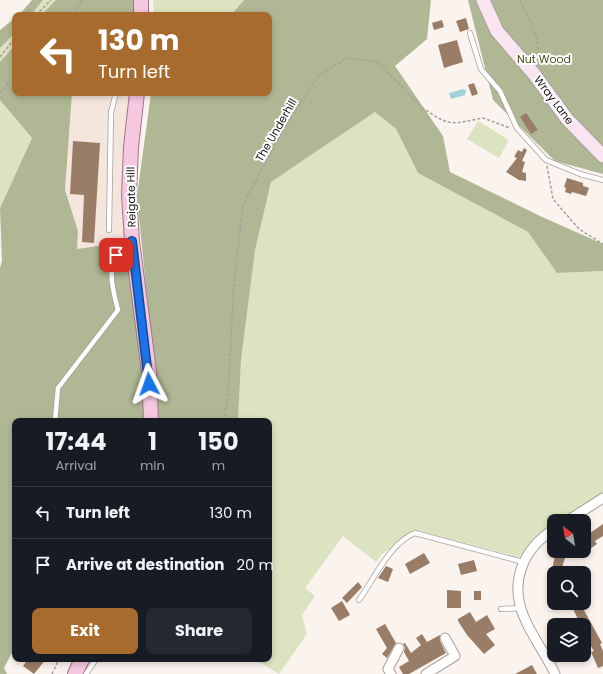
<!DOCTYPE html>
<style>
:root{--surface:#171b24;--page:#242831;--text:#f1f3f6;--muted:#9ea1a6;--line:#363941;--accent:#a76c2d}
body{margin:0;font-family:Poppins,sans-serif;background:var(--page);color:var(--text);height:100vh;display:flex;flex-direction:column;font-size:15px;white-space:nowrap}
*{box-sizing:border-box;margin:0}
p{font-size:13px;color:var(--muted)}
.icon{flex:none;width:22px;height:22px;fill:none;stroke:currentColor;stroke-width:2;stroke-linecap:round;stroke-linejoin:round}
.map{position:relative;flex:1;overflow:hidden}
.drawer{position:absolute;left:12px;top:418px;width:260px;height:244px;display:flex;flex-direction:column;background:var(--surface);border-radius:8px;box-shadow:0 2px 6px #0003}
.drawer>*{flex:none}
.banner{position:absolute;left:12px;top:12px;width:260px;height:84px;border-radius:8px;box-shadow:0 2px 6px #0003;background:#a76c2d;color:#fff;overflow:hidden}
.needle{width:26px;rotate:329deg}
.fabs{position:absolute;left:547px;top:514px;display:grid;gap:8px}
.fabs a{display:grid;place-items:center;width:44px;height:44px;border-radius:8px;background:var(--surface);box-shadow:0 2px 6px #0003;font-size:20px}
.pin{position:absolute;display:grid;place-items:center;width:34px;height:34px;color:#fff;margin:-17px;border-radius:8px;box-shadow:0 2px 6px #0006}
.me{position:absolute;width:44px;margin:-22px;rotate:356deg;stroke-linejoin:round;filter:drop-shadow(0 0 3px #0008)}
.turn{display:flex;align-items:center;gap:14px;height:84px;padding:0 20px;font-size:18px}
.turn .icon{width:52px;height:52px;stroke-width:2.5}
.turn b{display:block;font-size:28px;line-height:34px}
.eta{display:flex;justify-content:space-evenly;align-items:center;height:68px;text-align:center}
.eta b{font-size:24px;font-weight:700;line-height:28px}
.action{display:flex;gap:8px;margin-top:auto;padding:8px 20px}
.action a{flex:1;height:46px;border-radius:8px;background:var(--accent);color:#fff;font-size:16px;font-weight:700;line-height:46px;text-align:center}
.action a+a{background:var(--page);color:var(--text)}
ul{padding:0;list-style:none}
li{display:flex;align-items:center;gap:12px;height:52px;padding:0 20px;border-top:1px solid var(--line)}
li div{flex:1}
li b{display:block;font-size:15px}
li em{font-style:normal}
.map>svg:first-child{display:block}
.built{fill:#f4e6dc}
.green{fill:#dce3c0}
.forest{fill:#afb794}
.water{fill:#a3cedc}
.building{fill:#9a7d66}
.lines{fill:none;stroke-linecap:round;stroke-linejoin:round}
.lane-casing{stroke:#a7a09b;stroke-width:6}
.street-casing{stroke:#a7a09b;stroke-width:11}
.secondary-casing{stroke:#a7a09b;stroke-width:15}
.primary-casing{stroke:#a4728b;stroke-width:16}
.path{stroke:#a6a09d;stroke-width:1.5;stroke-dasharray:3 2;stroke-linecap:butt}
.lane{stroke:#fff;stroke-width:4.5}
.street{stroke:#fff;stroke-width:9}
.secondary{stroke:#fae4ef;stroke-width:13}
.primary{stroke:#f6c8e0;stroke-width:14}
.route-casing{stroke:#114b97;stroke-width:10}
.route{stroke:#1a73e8;stroke-width:7}
.labels{text-anchor:middle;dominant-baseline:central;stroke-width:4;stroke-linejoin:round;paint-order:stroke}
.park-label{font-size:11px;fill:#454d15;stroke:#fff}
.street-label{font-size:11px;fill:#181514;stroke:#fff}
</style>
<div class="map">
<svg width="603" height="674" viewBox="0 0 603 674">
<rect width="100%" height="100%" fill="#fbf3ee"/>
<!-- built -->
<polygon class="built" points="72,93 137,93 132,241 77,249 78,231 65,190"/>
<!-- green -->
<g class="green">
<polygon points="43,0 56,0 41,15 31,15"/>
<polygon points="153,0 244,0 231,15 154,15"/>
<polygon points="15,33 15,45 0,62 0,48"/>
<polygon points="0,100 32,138 0,208"/>
<path d="M375,112L396,129L418,173L528,232L557,273L603,271V493L559,521H554V524L519,557L420,531C399,533 405,540 390,549C384,552 381,555 376,562L343,536L305,588L315,596L302,615L307,634L279,674L254,659H269V421H238L241,360L254,253L271,182Z"/>
<polygon points="478,121 509,140 499,158 467,139"/>
</g>
<!-- forest -->
<g class="forest">
<polygon points="32,0 43,0 31,15 19,15"/>
<polygon points="56,0 141,0 141,15 41,15"/>
<polygon points="244,0 431,0 427,39 395,66 443,136 450,172 540,216 603,244 603,271 557,273 528,232 418,173 396,129 375,112 271,182 255,250 241,360 238,421 159,421 137,196 151,93 269,93 269,15 231,15"/>
<polygon points="468,0 603,0 603,174 555,161 493,100"/>
<polygon points="15,18 15,33 0,48 0,30"/>
<polygon points="15,45 15,93 72,93 65,190 78,231 77,249 132,241 151,421 15,421 15,647 4,668 7,674 0,674 0,268 2,261 0,208 32,138 0,100 0,62"/>
</g>
<!-- water -->
<polygon class="water" points="463,89 466,90 465,95 451,99 449,93"/>
<!-- building -->
<g class="building">
<polygon points="466,18 469,29 460,32 456,21"/>
<polygon points="442,20 444,27 434,30 432,23"/>
<polygon points="457,40 463,62 444,68 438,45"/>
<polygon points="474,83 478,94 472,96 468,85"/>
<polygon points="526,113 538,130 531,134 520,117"/>
<polygon points="73,141 100,143 94,243 82,242 84,195 70,194"/>
<polygon points="524,148 527,150 522,161 525,162 522,172 526,173 526,181 519,180 506,172 517,158 514,157 518,150 522,152"/>
<polygon points="567,178 583,183 583,186 589,188 586,196 572,192 571,194 565,192 566,188 564,187"/>
<polygon points="603,524 603,536 595,541 597,544 584,553 584,537"/>
<polygon points="424,553 430,563 410,574 405,564"/>
<polygon points="555,556 565,558 561,571 552,569"/>
<polygon points="474,560 477,571 461,575 458,564"/>
<polygon points="386,566 393,569 388,582 378,578"/>
<polygon points="358,582 362,587 347,603 342,598"/>
<polygon points="447,590 461,591 461,608 447,608"/>
<rect x="474" y="591" width="7" height="9"/>
<polygon points="342,601 350,615 339,621 331,608"/>
<polygon points="570,603 580,603 602,643 600,644 603,651 603,666 598,668 591,652 594,651 584,635 584,625 581,625"/>
<polygon points="470,612 476,622 487,615 495,629 486,634 495,645 484,654 467,635 458,621 458,619"/>
<polygon points="385,624 396,643 387,658 382,654 387,648 376,629"/>
<polygon points="422,634 427,642 440,635 440,641 446,653 409,674 403,674 399,667 409,661 404,652 405,647 403,644 405,643 411,653 421,645 416,638"/>
<polygon points="28,659 46,659 34,674 23,666"/>
<polygon points="532,665 537,674 515,674"/>
</g>
<g class="lines">
<defs>
<g id="lane">
<polyline points="470,33 481,69 500,91 517,128 546,160 580,174 603,180"/>
<polyline points="109,230 111,112 116,93"/>
<path d="M55,421L58,388L118,310C111,284 104,260 130,242"/>
<path d="M359,600C374,579 390,543 415,533L523,562"/>
<polyline points="501,609 520,608"/>
<polyline points="86,674 96,659"/>
</g>
<g id="street">
<polyline points="567,521 603,498"/>
<path d="M554,529C523,549 509,582 524,617C532,637 546,654 555,674"/>
<polyline points="391,674 388,669 399,648"/>
<polyline points="426,674 455,656 445,638"/>
</g>
<polyline id="secondary" points="483,0 497,31 534,74 567,119 603,156"/>
<g id="primary">
<polyline points="141,0 141,15"/>
<polyline points="137,93 131,147 129,195 132,241 149,371 151,421"/>
<polyline points="75,674 82,659"/>
</g>
</defs>
<!-- lane casing -->
<use href="#lane" class="lane-casing"/>
<!-- street casing -->
<use href="#street" class="street-casing"/>
<!-- secondary casing -->
<use href="#secondary" class="secondary-casing"/>
<!-- primary casing -->
<use href="#primary" class="primary-casing"/>
<!-- path -->
<g class="path">
<path d="M520,0C529,20 543,40 536,62"/>
<polyline points="36,15 51,0"/>
<polyline points="71,15 82,0"/>
<polyline points="0,57 15,38"/>
<polyline points="0,93 15,74"/>
<polyline points="547,166 553,199 579,229 603,244"/>
<polyline points="224,421 228,393 234,282 243,205 282,132 317,77 346,58 378,62 421,107 438,118 447,122 457,123 483,118 510,128"/>
<polyline points="52,674 59,659"/>
</g>
<!-- lane -->
<use href="#lane" class="lane"/>
<!-- street -->
<use href="#street" class="street"/>
<!-- secondary -->
<use href="#secondary" class="secondary"/>
<!-- primary -->
<use href="#primary" class="primary"/>
</g>
<g class="lines">
<defs>
<polyline id="route" points="116,255 123,246 132,241 149,384"/>
</defs>
<!-- route casing -->
<use href="#route" class="route-casing"/>
<!-- route -->
<use href="#route" class="route"/>
</g>
<g class="labels">
<!-- park labels -->
<g class="park-label">
<text x="544" y="59">Nut Wood</text>
</g>
<!-- street labels -->
<g class="street-label">
<text transform="translate(554 100) rotate(53)">Wray Lane</text>
<text transform="translate(276 130) rotate(-60)">The Underhill</text>
<text transform="translate(131 197) rotate(-91)">Reigate Hill</text>
</g>
</g>
</svg>
<div class="fabs">
<a><svg class="needle" viewBox="-14 -14 28 28"><path d="M0-13l5 13h-10z" fill="#e53935"/><path d="M0 13l5-13h-10z" fill="#9ea1a6"/></svg></a>
<a><svg class="icon" aria-label="search" viewBox="0 0 24 24"><circle cx="10" cy="10" r="6"/><path d="M15 15l6 6"/></svg></a>
<a><svg class="icon" aria-label="layers" viewBox="0 0 24 24"><path d="M12 4l9 5-9 5-9-5zM3 14l9 5 9-5"/></svg></a>
</div>
<div class="pin" style="left:116px;top:255px;background:#d93025"><svg class="icon" aria-label="arrive" viewBox="0 0 24 24"><path d="M6 21V4h12l-3 4 3 4H6"/></svg></div>
<svg class="me" style="left:149px;top:384px" viewBox="-20 -20 40 40"><path d="M0-17L14 15 0 8-14 15z" fill="#1a73e8" stroke="#fff" stroke-width="4"/></svg>
<div class="banner">
<div class="turn"><svg class="icon" aria-label="left" viewBox="0 0 24 24"><path d="M17 20v-9H6M10 6l-5 5 5 5"/></svg><div><b>130 m</b>Turn left</div></div>
</div>
<section class="drawer">
<div class="eta">
<div><b>17:44</b><p>Arrival</p></div>
<div><b>1</b><p>min</p></div>
<div><b>150</b><p>m</p></div>
</div>
<ul>
<li><svg class="icon" aria-label="left" viewBox="0 0 24 24"><path d="M17 20v-9H6M10 6l-5 5 5 5"/></svg><div><b>Turn left</b></div><em>130 m</em></li>
<li><svg class="icon" aria-label="arrive" viewBox="0 0 24 24"><path d="M6 21V4h12l-3 4 3 4H6"/></svg><div><b>Arrive at destination</b></div><em>20 m</em></li>
</ul>
<div class="action"><a>Exit</a><a>Share</a></div>
</section>
</div>
